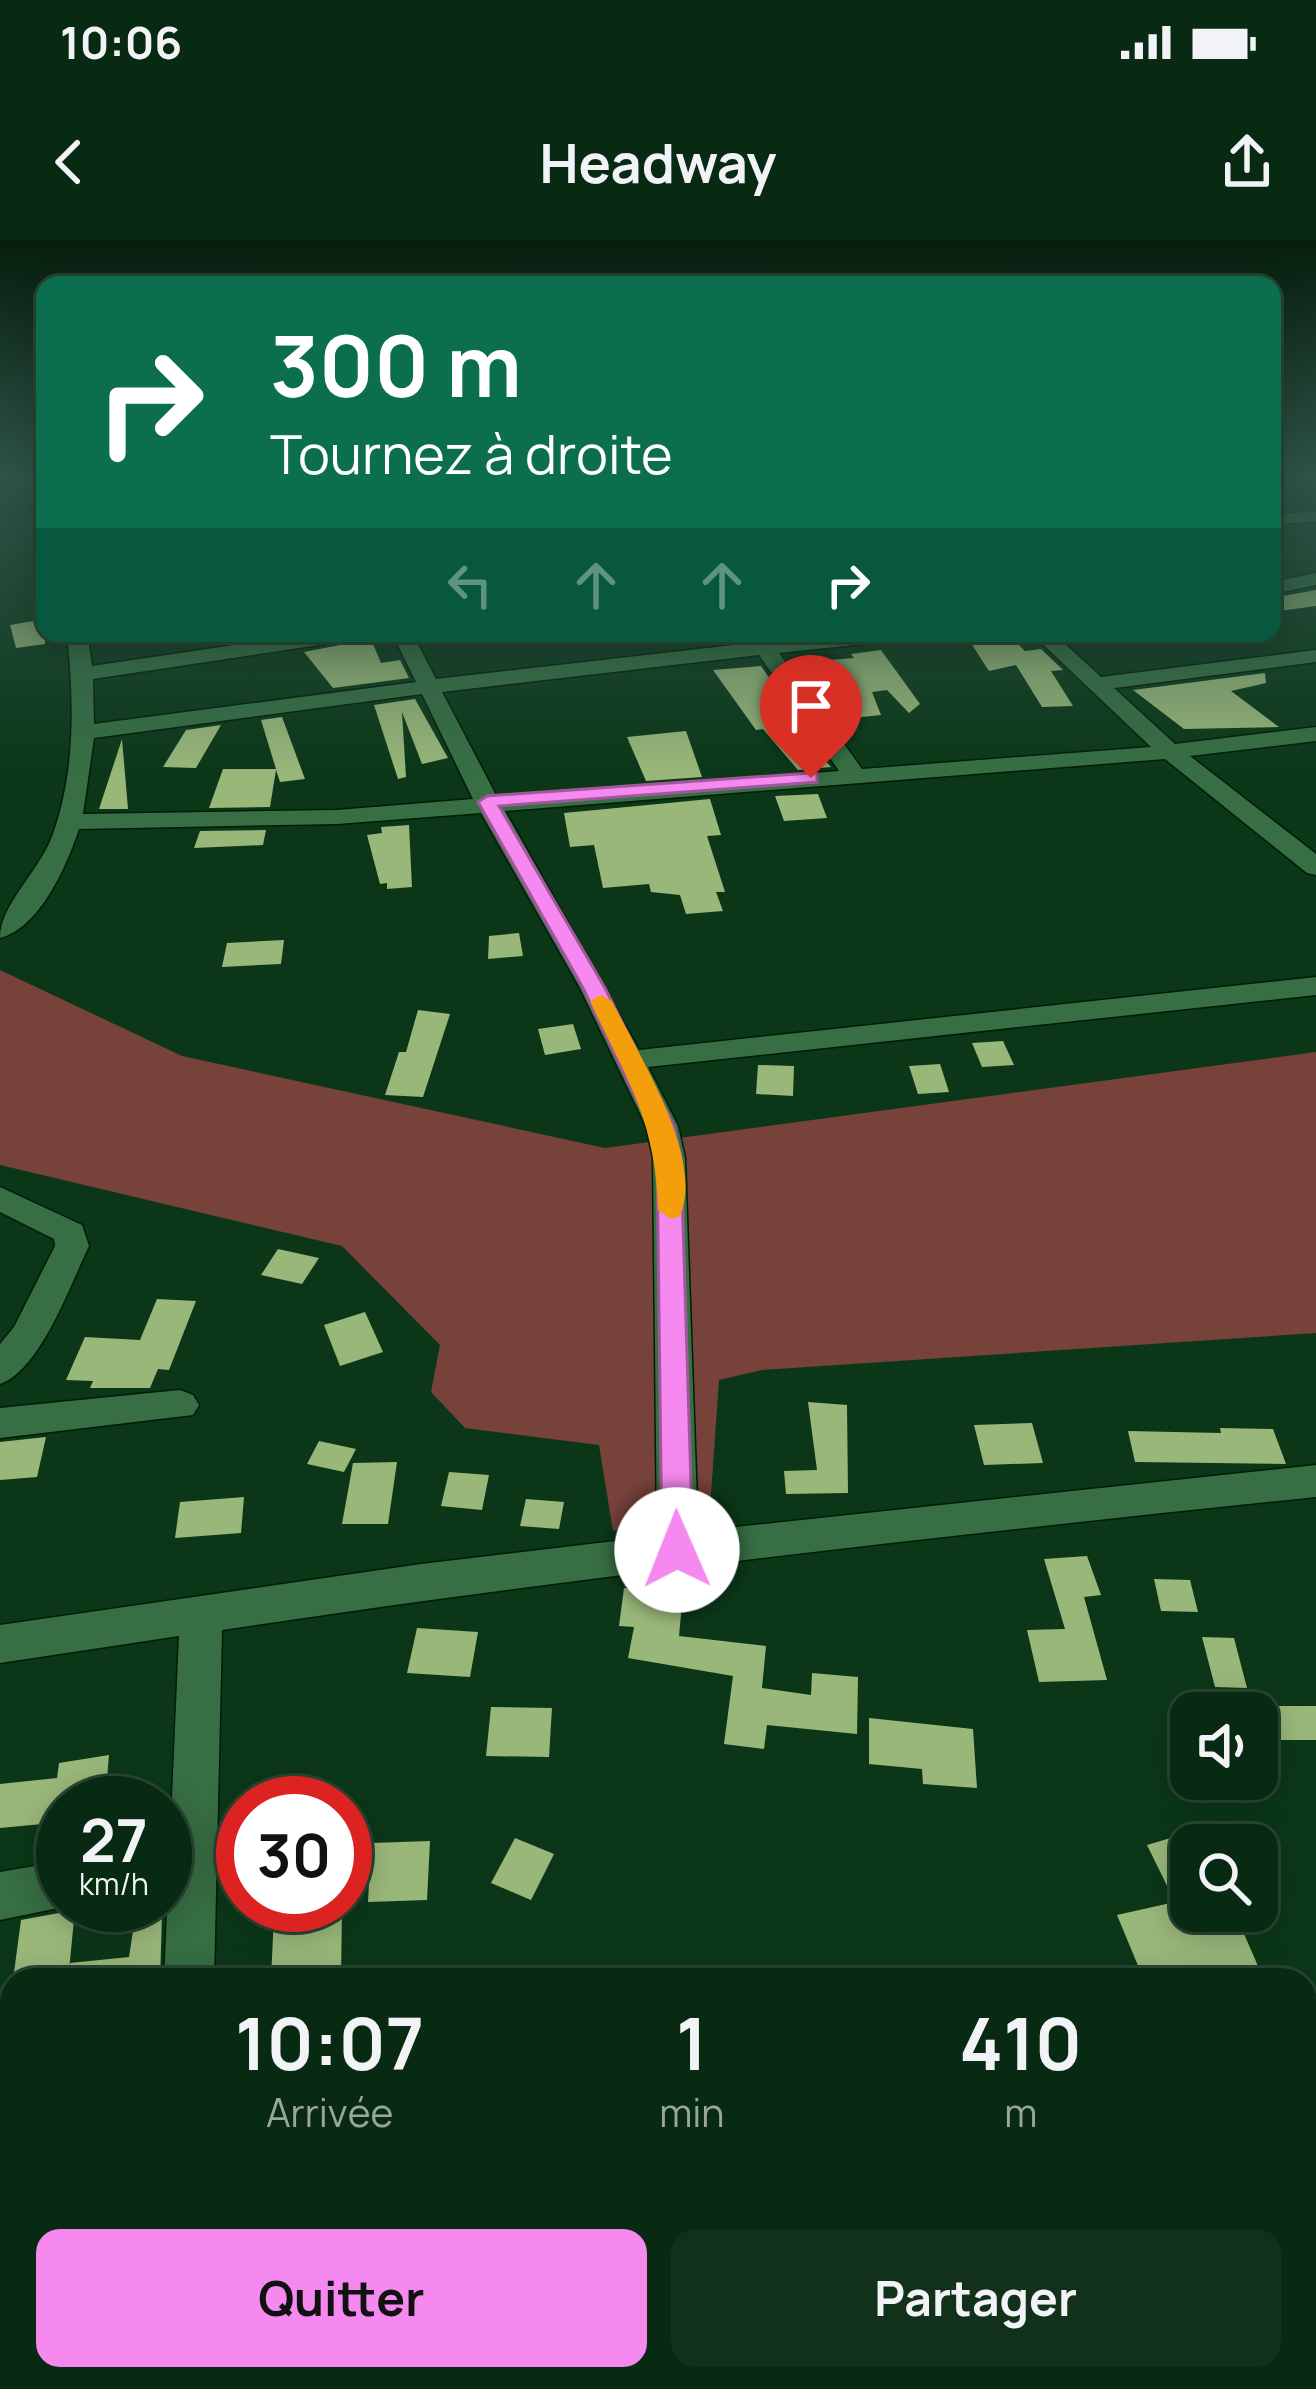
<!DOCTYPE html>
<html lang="fr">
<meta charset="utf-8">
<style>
:root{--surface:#082912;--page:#11311b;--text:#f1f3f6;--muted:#98a69f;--line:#294532;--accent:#f589ef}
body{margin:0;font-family:Manrope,sans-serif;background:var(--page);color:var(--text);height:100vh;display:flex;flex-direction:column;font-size:45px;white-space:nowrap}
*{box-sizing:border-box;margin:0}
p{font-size:39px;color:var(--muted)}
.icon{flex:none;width:66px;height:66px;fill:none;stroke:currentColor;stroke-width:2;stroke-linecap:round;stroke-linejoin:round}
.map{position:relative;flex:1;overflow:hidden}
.details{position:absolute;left:0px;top:1728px;width:1317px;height:423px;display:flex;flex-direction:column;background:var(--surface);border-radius:36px 36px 0 0;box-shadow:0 6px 30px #0003,0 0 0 3px var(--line)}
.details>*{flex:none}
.top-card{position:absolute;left:36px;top:36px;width:1245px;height:366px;border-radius:24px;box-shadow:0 6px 30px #0003,0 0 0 3px var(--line);background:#0b6e4f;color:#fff;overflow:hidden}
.tools{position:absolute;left:1170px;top:1452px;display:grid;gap:24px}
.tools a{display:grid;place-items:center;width:108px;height:108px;border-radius:24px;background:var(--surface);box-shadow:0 6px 30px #0003,0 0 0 3px var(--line);font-size:60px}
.speed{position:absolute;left:36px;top:1536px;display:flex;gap:24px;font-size:60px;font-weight:700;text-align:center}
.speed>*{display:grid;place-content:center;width:156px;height:156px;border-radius:50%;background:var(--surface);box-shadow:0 6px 30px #0003,0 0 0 3px var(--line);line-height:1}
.speed small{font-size:30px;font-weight:400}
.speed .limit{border:18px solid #d22;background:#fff;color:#111}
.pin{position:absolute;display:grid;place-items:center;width:102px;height:102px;color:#fff;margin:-123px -51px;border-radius:50% 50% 50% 0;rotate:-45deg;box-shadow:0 0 12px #0007}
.pin .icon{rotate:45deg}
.me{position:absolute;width:132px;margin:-66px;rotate:359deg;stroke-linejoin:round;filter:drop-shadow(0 0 9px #0008)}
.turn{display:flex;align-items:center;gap:42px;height:252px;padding:0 36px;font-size:54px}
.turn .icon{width:156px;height:156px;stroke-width:2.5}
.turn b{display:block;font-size:84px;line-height:102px}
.lanes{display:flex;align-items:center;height:114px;padding:0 36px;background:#0003;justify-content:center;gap:60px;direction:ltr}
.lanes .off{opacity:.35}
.eta{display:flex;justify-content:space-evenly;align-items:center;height:204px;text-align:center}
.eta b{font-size:72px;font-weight:700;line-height:84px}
.button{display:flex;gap:24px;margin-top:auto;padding:24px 36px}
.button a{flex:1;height:138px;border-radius:24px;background:var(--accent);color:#111;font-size:48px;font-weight:700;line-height:138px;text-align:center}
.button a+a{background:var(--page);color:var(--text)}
.status{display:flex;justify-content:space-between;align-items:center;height:84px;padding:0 60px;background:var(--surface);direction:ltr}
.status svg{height:33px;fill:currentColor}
header{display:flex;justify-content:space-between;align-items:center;height:156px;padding:0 36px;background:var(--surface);font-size:54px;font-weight:700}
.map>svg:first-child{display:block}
.green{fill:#77423a}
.building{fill:#9ab77a}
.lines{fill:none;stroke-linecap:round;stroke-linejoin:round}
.minor-casing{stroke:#011c07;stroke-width:3}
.minor{fill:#376e43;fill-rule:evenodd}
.route{fill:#f589ef;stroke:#9f599b;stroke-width:3}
.slow{fill:#f59e0b}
</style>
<div class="status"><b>10:06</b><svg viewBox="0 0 49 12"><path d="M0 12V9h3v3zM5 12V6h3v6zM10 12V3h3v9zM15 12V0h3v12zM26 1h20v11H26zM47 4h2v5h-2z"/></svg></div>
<header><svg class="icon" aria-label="back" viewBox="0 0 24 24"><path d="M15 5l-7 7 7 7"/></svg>Headway<svg class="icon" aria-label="share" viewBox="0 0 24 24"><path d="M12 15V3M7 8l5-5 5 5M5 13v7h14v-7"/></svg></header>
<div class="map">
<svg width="1316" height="2149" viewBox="0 0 1316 2149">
<rect width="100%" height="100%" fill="#0b3718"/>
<!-- green -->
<polygon class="green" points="0,730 182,816 605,908 1316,812 1316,1093 762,1130 719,1140 710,1269 613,1291 599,1205 465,1188 431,1152 440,1105 342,1006 0,925"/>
<!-- building -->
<g class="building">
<polygon points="1316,350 1316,366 1272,372 1272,358"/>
<polygon points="45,379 45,404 16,408 10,385"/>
<polygon points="1010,396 1025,411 1041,409 1063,430 1051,431 1073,466 1042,467 1016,425 989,431 969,400"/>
<polygon points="371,399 381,423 400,420 409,438 333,448 304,412"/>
<polygon points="881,410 920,464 909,473 887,450 872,452 881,475 833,480 792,423 854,418 851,414"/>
<polygon points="761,426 801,484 792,485 831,527 798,530 763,489 756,490 713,430"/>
<polygon points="1265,433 1266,443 1231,451 1279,487 1184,489 1133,450"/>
<polygon points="415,459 448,518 422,524 402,472 406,537 398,539 374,465"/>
<polygon points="282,477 305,539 280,542 276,530 270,567 209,568 223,529 276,529 261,480"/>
<polygon points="221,485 196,528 163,527 186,490"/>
<polygon points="686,491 702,537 646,541 627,497"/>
<polygon points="122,499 128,569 99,569"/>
<polygon points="818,554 827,578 784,581 775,556"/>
<polygon points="710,559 721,595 707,596 725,652 716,652 723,671 686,674 680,655 651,652 649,644 603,648 594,605 570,607 564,573"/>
<polygon points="409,585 412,647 387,649 387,643 380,644 367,595 382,593 381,587"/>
<polygon points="266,590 263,605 194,608 200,591"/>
<polygon points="519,693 523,716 488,719 489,696"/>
<polygon points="284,700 281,724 222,727 227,703"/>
<polygon points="418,770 450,774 423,857 385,855 399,812 406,812"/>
<polygon points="573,784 581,809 545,815 538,789"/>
<polygon points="1003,801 1014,825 982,827 972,803"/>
<polygon points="940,824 949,852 918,854 909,826"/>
<polygon points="758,825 794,826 793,856 756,854"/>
<polygon points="278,1009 319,1018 302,1044 261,1035"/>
<polygon points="157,1059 196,1061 169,1130 158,1129 150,1148 90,1148 93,1141 66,1140 85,1097 140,1100"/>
<polygon points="365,1072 383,1112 340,1126 324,1085"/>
<polygon points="808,1162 847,1165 848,1253 786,1254 784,1231 817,1230"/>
<polygon points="1032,1183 1043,1223 984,1225 974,1185"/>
<polygon points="1220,1188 1273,1189 1286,1224 1135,1222 1128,1191 1221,1193"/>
<polygon points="46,1197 37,1237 0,1240 0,1202"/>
<polygon points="319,1201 356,1209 344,1232 307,1224"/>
<polygon points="397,1222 388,1284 342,1284 353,1223"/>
<polygon points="449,1232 489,1235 482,1270 441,1266"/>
<polygon points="244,1257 241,1293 175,1298 180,1262"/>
<polygon points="526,1259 564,1262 559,1289 520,1286"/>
<polygon points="1087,1316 1101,1355 1084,1357 1107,1440 1039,1442 1027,1390 1065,1389 1044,1319"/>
<polygon points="1154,1339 1190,1340 1198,1372 1161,1371"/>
<polygon points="624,1348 683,1353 679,1396 766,1406 762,1448 811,1455 812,1433 858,1437 857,1494 767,1485 764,1509 724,1504 733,1436 628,1418 634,1387 619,1386"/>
<polygon points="417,1388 478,1392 470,1437 407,1433"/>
<polygon points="1202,1397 1234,1398 1247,1448 1215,1447"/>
<polygon points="1262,1466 1316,1466 1316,1500 1272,1500"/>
<polygon points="491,1467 552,1468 549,1517 486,1516"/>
<polygon points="869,1478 973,1489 977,1548 923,1544 922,1529 869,1524"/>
<polygon points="109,1515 105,1563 63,1563 63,1582 0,1588 0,1544 57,1538 59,1523"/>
<polygon points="1191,1592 1191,1671 1234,1671 1258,1726 1212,1734 1215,1740 1144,1740 1117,1675 1175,1662 1147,1605"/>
<polygon points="515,1598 554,1614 531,1660 491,1643"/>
<polygon points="430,1601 427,1660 368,1662 371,1603"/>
<polygon points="342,1665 341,1740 271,1740 274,1674"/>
<polygon points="75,1670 68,1740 13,1740 21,1680"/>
<polygon points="162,1675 160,1740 71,1740 70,1723 129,1717 135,1678"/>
</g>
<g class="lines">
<defs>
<g id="minor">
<polygon points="26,234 43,234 45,282 36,277"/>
<polygon points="1316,272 1316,282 1272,284 1272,274"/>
<polygon points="1316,333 1316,345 1272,354 1272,342"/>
<path d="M67,393H87L92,426L316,393H368L358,399L93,439L94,484L416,442L392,393H412L436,439L751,403L744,393H764L770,401L849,393H921L911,399L779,413L862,529L1151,507L1031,393H1053L1101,437L1316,410V422L1114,448L1175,504L1316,487V501L1190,516L1316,614V635L1307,633L1165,519L505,571L639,810L1316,737V755L648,827L678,886L685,918L698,1291L1316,1225V1257C951,1295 586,1335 222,1390L214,1740H164L179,1396L0,1423V1385L421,1324L657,1296L653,918L646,886L580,748L481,573L337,584L79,589C67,625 40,688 0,698C0,664 40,631 53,594C76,529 74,461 67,393ZM759,415L839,531L497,557L442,452ZM422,454L473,559L337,570L83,574L94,498Z"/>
<path d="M0,947L82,985L89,1006C71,1043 40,1131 0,1144V1104L14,1087L55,1006L54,999L0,972Z"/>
<polygon points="180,1150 193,1155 199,1165 193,1175 0,1198 0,1168"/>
<polygon points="63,1621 63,1665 73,1665 0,1680 0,1632"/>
<polygon points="1316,1794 1316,1846 1305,1849 1305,1797"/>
<polygon points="12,2058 12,2116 0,2119 0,2061"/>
<rect x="145" y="2139" width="60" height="10"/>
<polygon points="992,2139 1052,2139 1055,2149 995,2149"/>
</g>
</defs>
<!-- minor casing -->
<use href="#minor" class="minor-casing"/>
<!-- minor -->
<use href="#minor" class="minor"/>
</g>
<!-- sky -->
<linearGradient id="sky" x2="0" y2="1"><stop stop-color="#061e0d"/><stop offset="0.44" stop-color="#2e5348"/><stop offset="1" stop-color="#2e5348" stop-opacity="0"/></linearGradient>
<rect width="1316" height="535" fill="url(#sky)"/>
<!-- route -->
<polygon class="route" points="811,533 817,534 817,542 499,566 605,748 674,886 681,918 693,1310 688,1320 677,1324 666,1320 662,1310 657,918 649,886 583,748 478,562 487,556"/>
<!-- slow -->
<path class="slow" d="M601,755L612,761C638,815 705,917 680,976L671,979L658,970C656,880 627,840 590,761Z"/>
</svg>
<div class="tools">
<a><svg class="icon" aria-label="sound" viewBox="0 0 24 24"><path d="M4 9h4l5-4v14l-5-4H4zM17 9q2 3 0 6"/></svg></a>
<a><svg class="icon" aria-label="search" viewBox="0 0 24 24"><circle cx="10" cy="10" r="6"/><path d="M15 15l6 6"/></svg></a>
</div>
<div class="speed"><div>27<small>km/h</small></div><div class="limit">30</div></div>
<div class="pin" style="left:811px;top:538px;background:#d93025"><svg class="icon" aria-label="arrive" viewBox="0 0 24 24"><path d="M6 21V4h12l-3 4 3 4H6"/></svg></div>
<svg class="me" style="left:677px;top:1310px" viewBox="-20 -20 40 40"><circle r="19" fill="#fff"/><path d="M0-13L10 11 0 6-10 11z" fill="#f589ef"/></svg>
<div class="top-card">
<div class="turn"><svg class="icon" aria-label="right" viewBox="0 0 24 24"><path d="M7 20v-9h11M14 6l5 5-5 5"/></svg><div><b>300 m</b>Tournez à droite</div></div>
<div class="lanes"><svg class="icon off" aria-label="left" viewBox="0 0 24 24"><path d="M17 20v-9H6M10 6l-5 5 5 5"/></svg><svg class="icon off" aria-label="ahead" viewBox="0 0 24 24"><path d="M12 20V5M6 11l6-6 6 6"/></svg><svg class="icon off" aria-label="ahead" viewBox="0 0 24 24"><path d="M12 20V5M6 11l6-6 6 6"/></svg><svg class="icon" aria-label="right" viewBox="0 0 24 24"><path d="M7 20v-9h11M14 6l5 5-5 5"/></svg></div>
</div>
<section class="details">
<div class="eta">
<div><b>10:07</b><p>Arrivée</p></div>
<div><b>1</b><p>min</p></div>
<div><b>410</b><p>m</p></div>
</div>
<div class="button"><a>Quitter</a><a>Partager</a></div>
</section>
</div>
